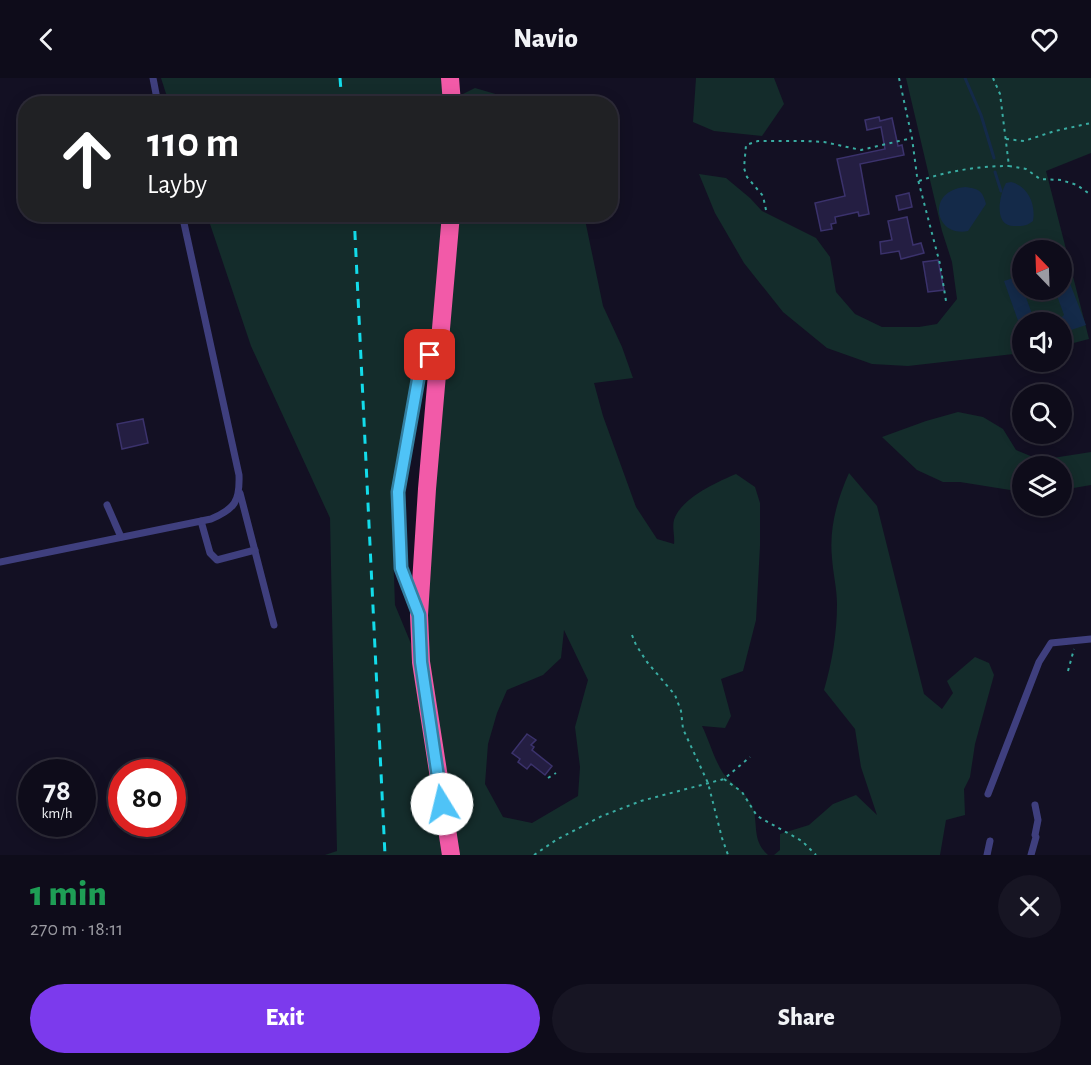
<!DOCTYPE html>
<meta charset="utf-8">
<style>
:root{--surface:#0e0c1a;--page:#171523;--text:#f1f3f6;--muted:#9b9ba2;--line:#2e2c39;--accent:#7c3aed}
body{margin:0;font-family:"Alegreya Sans",sans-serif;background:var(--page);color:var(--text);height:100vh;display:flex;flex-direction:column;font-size:22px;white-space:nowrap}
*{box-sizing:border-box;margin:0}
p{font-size:20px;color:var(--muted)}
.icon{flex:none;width:33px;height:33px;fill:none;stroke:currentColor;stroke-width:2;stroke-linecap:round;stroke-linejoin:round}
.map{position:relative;height:777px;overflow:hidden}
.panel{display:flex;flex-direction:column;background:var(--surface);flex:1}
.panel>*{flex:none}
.top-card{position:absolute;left:18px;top:18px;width:600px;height:126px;border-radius:24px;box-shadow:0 3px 15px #0003,0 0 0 2px var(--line);background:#202124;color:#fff;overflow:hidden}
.needle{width:39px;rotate:337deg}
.tools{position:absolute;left:1012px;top:162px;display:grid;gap:12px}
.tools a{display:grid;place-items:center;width:60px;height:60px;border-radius:50%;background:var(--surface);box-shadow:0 3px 15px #0003,0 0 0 2px var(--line);font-size:30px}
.speed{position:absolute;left:18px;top:681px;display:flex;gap:12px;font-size:30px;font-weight:700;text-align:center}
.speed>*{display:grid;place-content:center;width:78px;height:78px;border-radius:50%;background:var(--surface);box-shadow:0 3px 15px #0003,0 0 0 2px var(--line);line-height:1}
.speed small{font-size:15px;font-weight:400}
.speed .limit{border:9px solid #d22;background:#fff;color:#111}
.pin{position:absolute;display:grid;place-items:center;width:51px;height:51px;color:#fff;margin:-26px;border-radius:12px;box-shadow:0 3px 9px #0006}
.me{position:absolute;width:66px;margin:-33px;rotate:351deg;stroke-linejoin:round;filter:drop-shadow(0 0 4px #0008)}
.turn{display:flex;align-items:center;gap:21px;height:126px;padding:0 30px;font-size:27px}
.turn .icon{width:78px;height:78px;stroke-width:2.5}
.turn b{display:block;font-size:42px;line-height:51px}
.round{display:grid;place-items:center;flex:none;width:63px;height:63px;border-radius:32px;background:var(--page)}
.summary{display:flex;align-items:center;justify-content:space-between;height:102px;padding:0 30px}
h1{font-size:36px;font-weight:800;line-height:45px;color:#1e9e55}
.cta{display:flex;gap:12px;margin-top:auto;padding:12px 30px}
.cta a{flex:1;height:69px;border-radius:36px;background:var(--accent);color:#fff;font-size:24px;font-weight:800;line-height:69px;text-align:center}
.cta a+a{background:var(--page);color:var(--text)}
header{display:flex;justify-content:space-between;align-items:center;height:78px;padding:0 30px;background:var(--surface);font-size:27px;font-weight:800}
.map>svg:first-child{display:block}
.green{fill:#142c2b;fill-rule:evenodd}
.water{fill:#142a49}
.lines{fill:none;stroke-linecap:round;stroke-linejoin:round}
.stream{stroke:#142a49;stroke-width:3}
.building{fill:#241e42;stroke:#3b326c;stroke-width:1.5}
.path{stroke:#39aca2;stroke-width:2;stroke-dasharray:3 4.5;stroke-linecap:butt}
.lane{stroke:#3f3f7e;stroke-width:7}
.highway{stroke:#f25aa8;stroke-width:18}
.rail{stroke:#13dcea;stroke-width:3;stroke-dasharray:9 8;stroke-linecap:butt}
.route-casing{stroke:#337fa1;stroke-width:15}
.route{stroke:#4fc3f7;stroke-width:10}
</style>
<header><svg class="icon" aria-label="back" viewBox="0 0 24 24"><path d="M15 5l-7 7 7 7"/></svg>Navio<svg class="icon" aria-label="heart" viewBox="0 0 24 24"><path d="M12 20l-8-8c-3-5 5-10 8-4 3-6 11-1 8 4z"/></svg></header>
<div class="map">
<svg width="1091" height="777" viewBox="0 0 1091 777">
<rect width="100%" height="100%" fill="#131023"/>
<!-- green -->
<g class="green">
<polygon points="161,0 442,0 444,25 169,25"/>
<polygon points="696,0 774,0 784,26 762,58 714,53 693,44"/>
<path d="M906,0H1091V75L1046,93L1089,261L1062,268V244H1023V275L908,288L872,286L827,270L783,234L744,185L715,135L699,96L726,100L750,120L762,133L816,160L830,179L836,214L855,236L882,249H919L937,246L957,221L952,184L942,153ZM1023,172H1062V212H1023Z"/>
<polygon points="475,10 519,23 521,25 459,25 459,18"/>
<polygon points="207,137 443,137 434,258 412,297 391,415 395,527 414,573 445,777 325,777 337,773 330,440 251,268"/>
<path d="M457,137H584L603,228L622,269L633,300L594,305L603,338L636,429L657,461L674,466C675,459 672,449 674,442C681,420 717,404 736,396L755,409L760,425V468L756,542L743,593L721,601L731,638L725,650L702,648C709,662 714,681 723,695C731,706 744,712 751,726C760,743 750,761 768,777H457L425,570L426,525ZM564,552L588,602L575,649L580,689L578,718L532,745L503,739L485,706L488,666L497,635L507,612L543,597L561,580Z"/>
<polygon points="958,334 983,339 1003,351 1016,372 1040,382 1091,374 1091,407 1062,412 1062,388 1023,388 1023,414 960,404 943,404 917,392 882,359 926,343"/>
<path d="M849,395L877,428L924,616L942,631L953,615L947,603L975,579L989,585L994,597L975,666L970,699L964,711L965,737L946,742L940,777H774L780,772V756L809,747L833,726L856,717L877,737L861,689L855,651L824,612C832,585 837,555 837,526C837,511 833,495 832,480C829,450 837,422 849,395Z"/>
</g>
<!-- water -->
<g class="water">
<path d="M1011,104C1028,108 1036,126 1033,143C1027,148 1023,148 1015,148C993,149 999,118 1006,105Z"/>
<path d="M965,109C979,111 982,112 986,126L968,153C935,160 925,113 965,109Z"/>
<polygon points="1063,180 1071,208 1086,247 1062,255 1062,244 1048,244 1062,239 1064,237 1055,212 1062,212"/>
<polygon points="1023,197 1023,212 1032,212 1024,214 1035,244 1023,244 1023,257 1004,203"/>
</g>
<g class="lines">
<!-- stream -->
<g class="stream">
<polyline points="965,0 981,37 994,80"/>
<polyline points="995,94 1001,113"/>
</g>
</g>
<!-- building -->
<g class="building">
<polygon points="879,39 880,43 892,40 898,68 902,67 904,77 860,86 869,136 859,138 858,134 835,139 836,145 831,146 832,151 821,153 815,125 845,118 837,81 885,71 881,49 867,52 865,42"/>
<polygon points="909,115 912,129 899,132 896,118"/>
<polygon points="907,139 913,167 921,165 924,175 901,181 899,173 881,176 880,164 892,162 888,143"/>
<polygon points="938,182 944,212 928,214 923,184"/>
<polygon points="143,341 148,365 122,371 117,346"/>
<polygon points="527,656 536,662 531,667 534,669 532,672 552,688 545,697 531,686 527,691 518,684 520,681 512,675"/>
</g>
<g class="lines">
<!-- path -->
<g class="path">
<polyline points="899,0 912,60 917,98 940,186 946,223"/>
<polyline points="993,0 1000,16 1009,88 1026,91 1040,101 1061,102 1077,107 1091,117"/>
<polyline points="1006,61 1024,63 1055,53 1091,45"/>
<path d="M919,103C947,93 979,88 1009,88"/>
<polyline points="766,132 763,118 747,99 744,90 746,67 758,63 806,63 824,64 861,72 912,60"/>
<polyline points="632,557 636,567 647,584 675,617 681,633 683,651 708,705 722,760 728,777"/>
<polyline points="1068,593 1074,571"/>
<polyline points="548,700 556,695"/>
<polyline points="724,701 742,714 757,738 802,763 816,777"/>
<polyline points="534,777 556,762 602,738 641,723 724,701 750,679"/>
</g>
<!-- lane -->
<g class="lane">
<polyline points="153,0 158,26"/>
<polyline points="240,415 274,547"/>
<polyline points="107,427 121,459"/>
<polyline points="201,443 210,475 217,482 255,472"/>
<path d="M0,484L211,441C235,431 240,423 239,397L182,136"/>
<polyline points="414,523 401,490 398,414 419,296 433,272"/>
<polyline points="988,716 1039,584 1051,565 1091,561"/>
<polyline points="987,777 990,763"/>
<polyline points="1031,777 1036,759 1035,757 1038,742 1035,727"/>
</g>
<!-- highway -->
<g class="highway">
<polyline points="450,0 452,26"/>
<polyline points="451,136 427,411 419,537 421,584 451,777"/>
</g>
<!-- rail -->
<g class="rail">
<polyline points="340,0 342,26"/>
<polyline points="354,136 385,777"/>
</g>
</g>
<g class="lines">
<defs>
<polyline id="route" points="430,277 419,296 398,414 401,490 419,537 421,584 442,726"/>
</defs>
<!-- route casing -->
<use href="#route" class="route-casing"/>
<!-- route -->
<use href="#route" class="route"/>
</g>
</svg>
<div class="tools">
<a><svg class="needle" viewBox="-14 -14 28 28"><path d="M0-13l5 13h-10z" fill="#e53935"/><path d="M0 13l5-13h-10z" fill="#9b9ba2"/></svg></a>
<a><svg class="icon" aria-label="sound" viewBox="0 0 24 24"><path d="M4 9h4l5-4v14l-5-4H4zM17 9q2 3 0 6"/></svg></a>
<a><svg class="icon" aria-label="search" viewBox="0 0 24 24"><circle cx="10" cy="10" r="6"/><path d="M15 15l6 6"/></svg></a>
<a><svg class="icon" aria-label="layers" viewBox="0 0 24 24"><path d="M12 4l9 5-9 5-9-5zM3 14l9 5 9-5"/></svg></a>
</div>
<div class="speed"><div>78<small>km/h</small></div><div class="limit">80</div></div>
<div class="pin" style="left:430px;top:277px;background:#d93025"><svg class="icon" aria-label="arrive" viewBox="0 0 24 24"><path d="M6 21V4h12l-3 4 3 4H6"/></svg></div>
<svg class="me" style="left:442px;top:726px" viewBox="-20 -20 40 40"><circle r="19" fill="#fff"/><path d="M0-13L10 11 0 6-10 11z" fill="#4fc3f7"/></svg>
<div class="top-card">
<div class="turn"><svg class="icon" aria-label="ahead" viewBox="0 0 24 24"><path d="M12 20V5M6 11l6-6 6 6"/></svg><div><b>110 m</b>Layby</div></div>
</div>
</div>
<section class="panel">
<div class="summary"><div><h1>1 min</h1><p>270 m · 18:11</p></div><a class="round"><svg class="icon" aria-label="close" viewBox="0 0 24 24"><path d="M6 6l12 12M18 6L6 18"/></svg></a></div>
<div class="cta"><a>Exit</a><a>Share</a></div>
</section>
